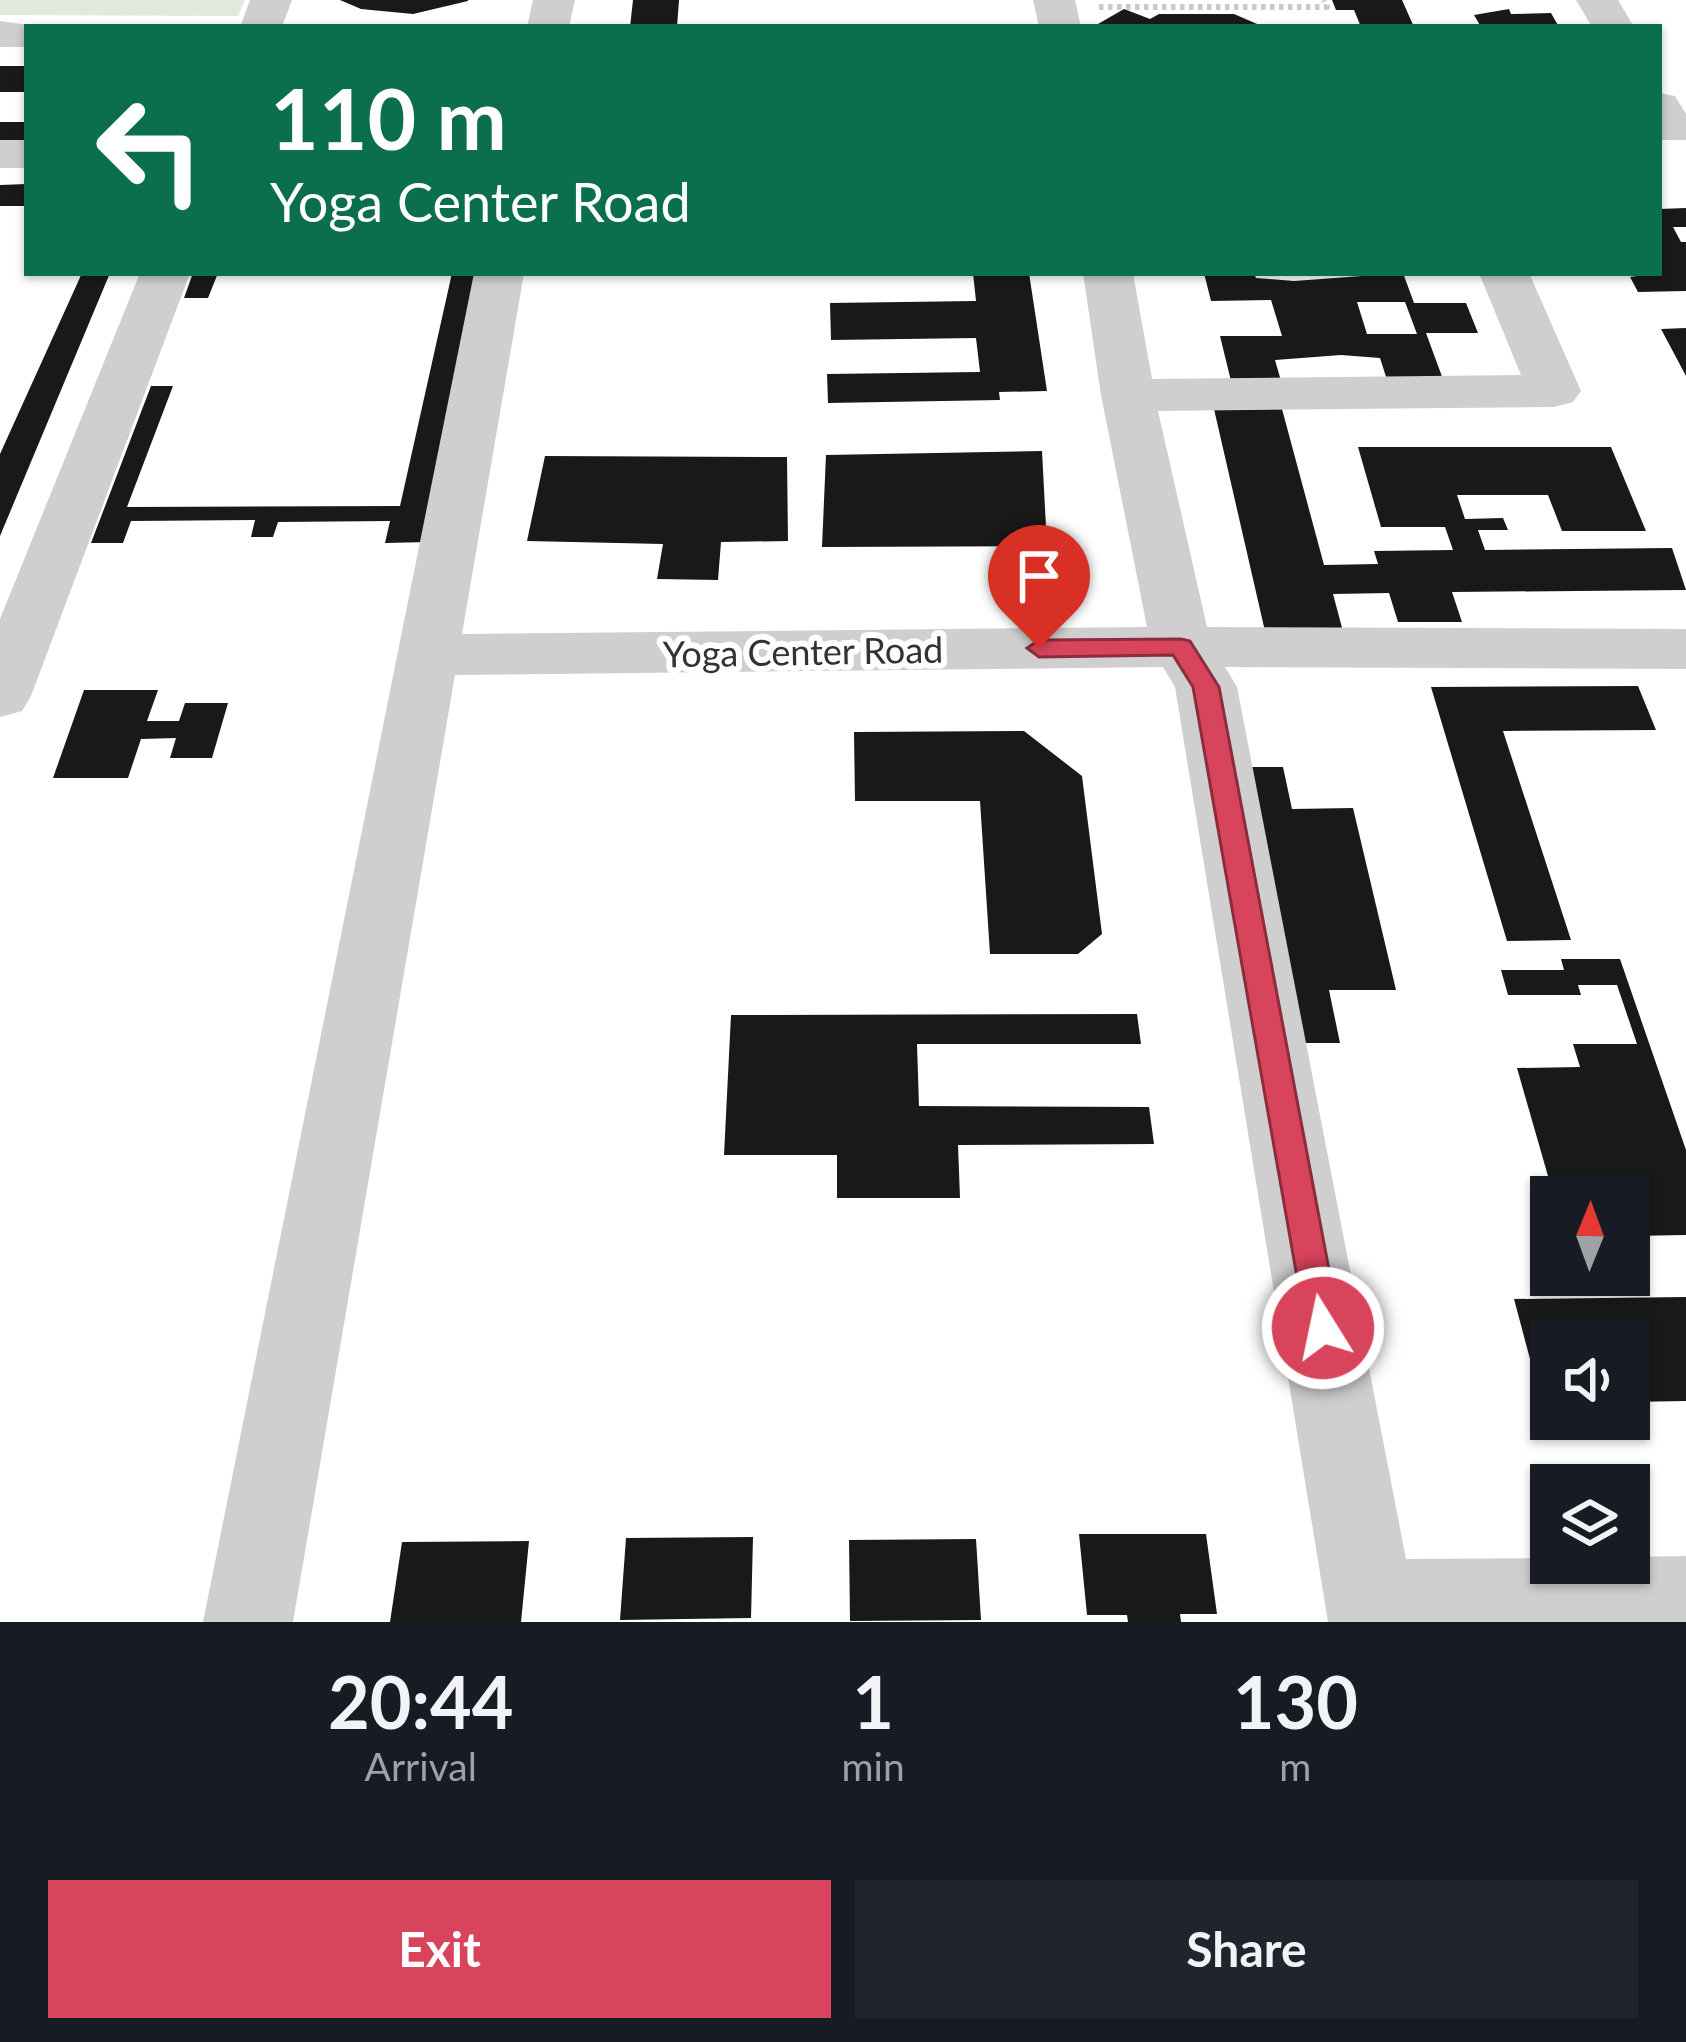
<!DOCTYPE html>
<style>
:root{--surface:#171b24;--page:#20242c;--text:#f1f3f6;--muted:#9ea1a6;--accent:#d9445d}
body{margin:0;font-family:Lato,sans-serif;background:var(--page);color:var(--text);height:100vh;display:flex;flex-direction:column;font-size:45px;white-space:nowrap}
*{box-sizing:border-box;margin:0}
p{font-size:39px;color:var(--muted)}
.icon{flex:none;width:66px;height:66px;fill:none;stroke:currentColor;stroke-width:2;stroke-linecap:round;stroke-linejoin:round}
.map{position:relative;height:1622px;overflow:hidden}
.side{display:flex;flex-direction:column;background:var(--surface);flex:1}
.side>*{flex:none}
.guide{position:absolute;left:24px;top:24px;width:1638px;height:252px;border-radius:0px;box-shadow:0 3px 9px #0004;background:#0b6e4f;color:#fff;overflow:hidden}
.needle{width:78px;rotate:1deg}
.buttons{position:absolute;left:1530px;top:1176px;display:grid;gap:24px}
.buttons a{display:grid;place-items:center;width:120px;height:120px;border-radius:0px;background:var(--surface);box-shadow:0 3px 9px #0004;font-size:60px}
.pin{position:absolute;display:grid;place-items:center;width:102px;height:102px;color:#fff;margin:-123px -51px;border-radius:50% 50% 50% 0;rotate:-45deg;box-shadow:0 0 12px #0007}
.pin .icon{rotate:45deg}
.me{position:absolute;width:132px;margin:-66px;rotate:350deg;stroke-linejoin:round;filter:drop-shadow(0 0 9px #0008)}
.turn{display:flex;align-items:center;gap:42px;height:252px;padding:0 48px;font-size:54px}
.turn .icon{width:156px;height:156px;stroke-width:2.5}
.turn b{display:block;font-size:84px;line-height:102px}
.eta{display:flex;justify-content:space-evenly;align-items:center;height:204px;text-align:center}
.eta b{font-size:72px;font-weight:700;line-height:84px}
.primary-button{display:flex;gap:24px;margin-top:auto;padding:24px 48px}
.primary-button a{flex:1;height:138px;border-radius:0px;background:var(--accent);color:#fff;font-size:48px;font-weight:700;line-height:138px;text-align:center}
.primary-button a+a{background:var(--page);color:var(--text)}
.map>svg:first-child{display:block}
.green{fill:#e3e8dc}
.building{fill:#191919;fill-rule:evenodd}
.lines{fill:none;stroke-linecap:round;stroke-linejoin:round}
.path{stroke:#c9c9c9;stroke-width:6;stroke-dasharray:4.5 4.5;stroke-linecap:butt}
.minor{fill:#cfcfcf;fill-rule:evenodd}
.route{fill:#d9445d;stroke:#8d2c3c;stroke-width:3}
.labels{text-anchor:middle;dominant-baseline:central;stroke-width:12;stroke-linejoin:round;paint-order:stroke}
.street-label{font-size:36px;fill:#323232;stroke:#fff}
</style>
<div class="map">
<svg width="1686" height="1622" viewBox="0 0 1686 1622">
<rect width="100%" height="100%" fill="#fff"/>
<!-- green -->
<polygon class="green" points="0,0 245,0 238,16 0,15"/>
<!-- building -->
<g class="building">
<polygon points="340,0 468,0 468,1 413,14 361,9"/>
<polygon points="633,0 679,0 677,27 630,27"/>
<polygon points="1332,0 1402,0 1414,27 1361,27 1354,10 1336,10"/>
<polygon points="1124,9 1150,19 1159,14 1234,14 1264,27 1098,24"/>
<polygon points="1509,9 1511,14 1551,13 1559,27 1481,27 1474,15"/>
<rect x="0" y="66" width="27" height="26"/>
<rect x="0" y="122" width="27" height="23"/>
<polygon points="27,184 27,206 0,206 0,185"/>
<polygon points="1686,208 1686,227 1673,227 1681,242 1686,242 1686,291 1638,292 1630,277 1659,273 1659,209"/>
<polygon points="82,273 110,273 0,536 0,454"/>
<polygon points="193,273 218,273 208,298 184,298"/>
<polygon points="452,273 480,273 429,542 385,543 390,521 278,522 273,537 251,537 255,520 131,521 123,543 91,543 151,386 173,386 127,507 400,506"/>
<polygon points="973,273 1029,273 1047,391 999,392 1000,400 828,403 827,374 980,372 976,338 831,340 830,303 976,301"/>
<path d="M1204,273H1254L1256,278L1294,281L1403,273L1414,303H1466L1478,333H1426L1444,382L1388,383L1380,358L1341,355L1275,360L1281,381H1231L1220,336H1282L1271,300L1211,301ZM1357,302H1405L1417,334H1367Z"/>
<polygon points="1686,328 1686,376 1661,329"/>
<polygon points="1214,409 1282,409 1324,565 1378,564 1374,551 1453,550 1445,527 1381,527 1358,447 1611,447 1646,531 1562,531 1548,495 1457,495 1465,519 1503,518 1508,530 1478,530 1485,550 1672,548 1686,590 1452,592 1462,622 1398,622 1389,593 1333,594 1345,639 1267,640"/>
<polygon points="1042,451 1047,546 822,547 826,455"/>
<polygon points="545,456 787,457 788,541 721,542 718,580 657,579 663,544 527,541"/>
<polygon points="1638,686 1656,730 1503,731 1571,940 1507,941 1431,687"/>
<polygon points="84,690 158,690 147,721 179,721 185,703 228,703 212,758 170,758 176,738 141,739 128,778 53,778"/>
<polygon points="1024,731 1082,776 1102,934 1078,954 990,954 980,801 855,801 854,732"/>
<polygon points="1236,767 1283,767 1292,809 1353,808 1396,990 1329,990 1340,1043 1287,1043"/>
<polygon points="1561,959 1620,959 1686,1150 1686,1235 1629,1236 1629,1197 1554,1197 1517,1068 1580,1067 1573,1044 1637,1044 1617,985 1578,985 1581,995 1508,995 1501,970 1564,970"/>
<polygon points="1137,1014 1141,1044 917,1044 919,1106 1149,1107 1154,1144 958,1145 960,1198 837,1198 837,1155 724,1155 731,1015"/>
<polygon points="1686,1297 1686,1401 1629,1402 1629,1341 1551,1341 1551,1404 1542,1404 1514,1299"/>
<polygon points="1079,1534 1206,1534 1217,1614 1180,1614 1181,1622 1128,1622 1127,1615 1087,1615"/>
<polygon points="753,1537 751,1618 620,1620 626,1538"/>
<polygon points="976,1539 981,1620 850,1621 849,1540"/>
<polygon points="529,1541 521,1622 390,1622 402,1542"/>
</g>
<g class="lines">
<!-- path -->
<polyline class="path" points="1099,7 1327,7 1324,0"/>
<!-- minor -->
<g class="minor">
<polygon points="250,0 292,0 282,27 240,27"/>
<polygon points="533,0 575,0 569,27 527,27"/>
<polygon points="1033,0 1075,0 1081,27 1039,27"/>
<polygon points="1576,0 1618,0 1634,27 1592,27"/>
<polygon points="0,21 43,27 27,27 27,47 0,47"/>
<polygon points="1659,93 1675,96 1686,114 1686,140 1659,140"/>
<rect x="0" y="140" width="27" height="28"/>
<polygon points="140,273 190,273 31,696 22,711 0,717 0,619"/>
<polygon points="474,273 524,273 462,634 1147,627 1101,395 1083,273 1133,273 1152,379 1521,375 1479,273 1529,273 1581,391 1573,402 1554,407 1158,411 1207,627 1686,629 1686,669 1225,667 1237,687 1406,1559 1551,1558 1551,1563 1629,1563 1629,1557 1686,1556 1686,1622 1328,1622 1175,687 1163,667 455,675 293,1622 203,1622"/>
</g>
</g>
<!-- route -->
<polygon class="route" points="1181,639 1190,641 1219,687 1340,1328 1335,1339 1323,1343 1311,1339 1306,1328 1193,687 1173,655 1039,657 1027,648 1039,640"/>
<g class="labels">
<!-- street labels -->
<g class="street-label">
<text transform="translate(803 651) rotate(-1)">Yoga Center Road</text>
</g>
</g>
</svg>
<div class="buttons">
<a><svg class="needle" viewBox="-14 -14 28 28"><path d="M0-13l5 13h-10z" fill="#e53935"/><path d="M0 13l5-13h-10z" fill="#9ea1a6"/></svg></a>
<a><svg class="icon" aria-label="sound" viewBox="0 0 24 24"><path d="M4 9h4l5-4v14l-5-4H4zM17 9q2 3 0 6"/></svg></a>
<a><svg class="icon" aria-label="layers" viewBox="0 0 24 24"><path d="M12 4l9 5-9 5-9-5zM3 14l9 5 9-5"/></svg></a>
</div>
<div class="pin" style="left:1039px;top:648px;background:#d93025"><svg class="icon" aria-label="arrive" viewBox="0 0 24 24"><path d="M6 21V4h12l-3 4 3 4H6"/></svg></div>
<svg class="me" style="left:1323px;top:1328px" viewBox="-20 -20 40 40"><circle r="17" fill="#d9445d" stroke="#fff" stroke-width="3"/><path d="M0-11L8 9 0 5-8 9z" fill="#fff"/></svg>
<div class="guide">
<div class="turn"><svg class="icon" aria-label="left" viewBox="0 0 24 24"><path d="M17 20v-9H6M10 6l-5 5 5 5"/></svg><div><b>110 m</b>Yoga Center Road</div></div>
</div>
</div>
<section class="side">
<div class="eta">
<div><b>20:44</b><p>Arrival</p></div>
<div><b>1</b><p>min</p></div>
<div><b>130</b><p>m</p></div>
</div>
<div class="primary-button"><a>Exit</a><a>Share</a></div>
</section>
